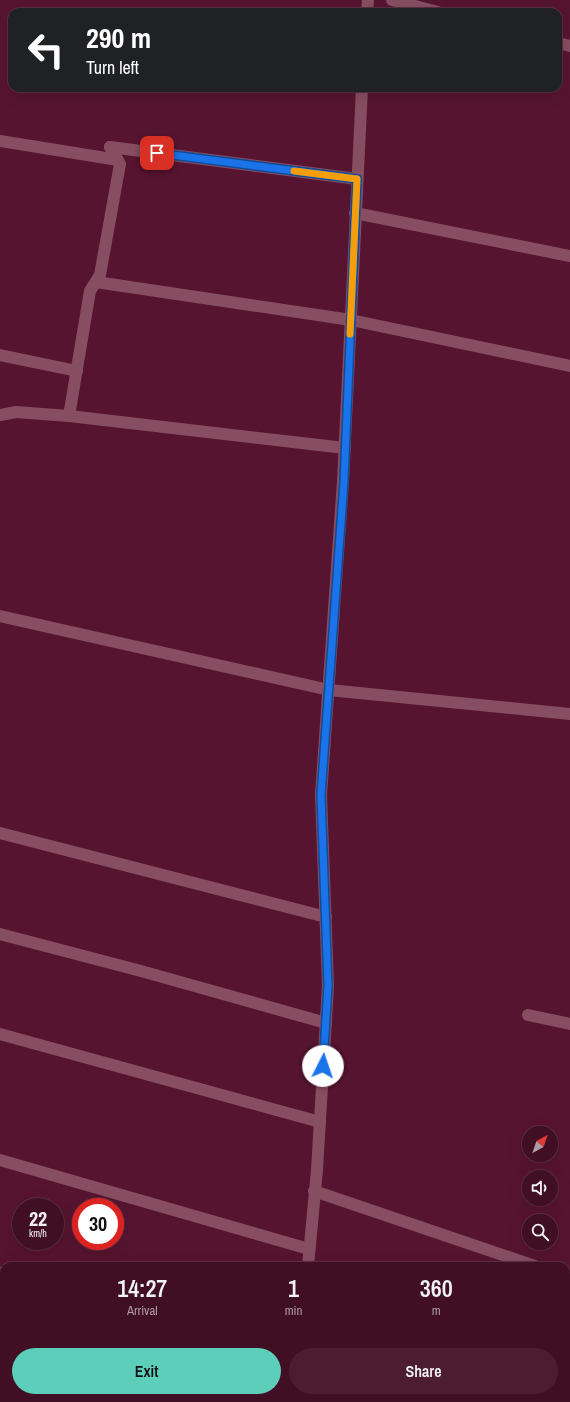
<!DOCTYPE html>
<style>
:root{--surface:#410f24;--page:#4c1d31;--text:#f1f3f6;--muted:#ae9ca6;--line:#5a2f41;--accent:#5dceb9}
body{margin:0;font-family:"Archivo Narrow",sans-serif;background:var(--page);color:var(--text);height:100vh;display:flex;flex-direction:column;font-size:15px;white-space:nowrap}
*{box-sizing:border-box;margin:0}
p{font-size:13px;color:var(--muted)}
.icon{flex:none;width:22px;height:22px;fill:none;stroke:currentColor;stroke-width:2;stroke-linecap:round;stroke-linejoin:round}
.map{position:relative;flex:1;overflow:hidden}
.panel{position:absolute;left:0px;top:1262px;width:570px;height:140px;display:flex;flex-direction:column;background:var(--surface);border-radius:12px 12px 0 0;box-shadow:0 4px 16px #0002,0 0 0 1px var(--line)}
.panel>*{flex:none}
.top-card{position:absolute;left:8px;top:8px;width:554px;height:84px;border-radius:12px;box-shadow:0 4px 16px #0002,0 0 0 1px var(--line);background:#202124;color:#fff;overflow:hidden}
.needle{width:26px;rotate:40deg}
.fabs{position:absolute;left:522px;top:1126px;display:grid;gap:8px}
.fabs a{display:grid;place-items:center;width:36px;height:36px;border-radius:50%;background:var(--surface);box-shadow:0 4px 16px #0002,0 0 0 1px var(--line);font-size:20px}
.speed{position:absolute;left:12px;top:1198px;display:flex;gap:8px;font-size:20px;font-weight:700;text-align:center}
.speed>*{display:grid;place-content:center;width:52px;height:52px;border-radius:50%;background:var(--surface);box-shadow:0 4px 16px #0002,0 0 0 1px var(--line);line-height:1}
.speed small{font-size:10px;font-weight:400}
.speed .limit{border:6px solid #d22;background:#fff;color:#111}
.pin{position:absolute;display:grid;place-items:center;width:34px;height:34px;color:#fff;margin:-17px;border-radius:8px;box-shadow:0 2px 6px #0006}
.me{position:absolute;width:44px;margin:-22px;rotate:4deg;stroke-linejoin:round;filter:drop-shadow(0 0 3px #0008)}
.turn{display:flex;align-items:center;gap:14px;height:84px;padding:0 12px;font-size:18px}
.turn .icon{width:52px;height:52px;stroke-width:2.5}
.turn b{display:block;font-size:28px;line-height:34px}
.eta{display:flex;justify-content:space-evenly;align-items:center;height:68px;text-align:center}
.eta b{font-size:24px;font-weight:600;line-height:28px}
.button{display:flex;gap:8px;margin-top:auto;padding:8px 12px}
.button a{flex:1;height:46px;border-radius:24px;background:var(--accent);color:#111;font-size:16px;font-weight:600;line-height:46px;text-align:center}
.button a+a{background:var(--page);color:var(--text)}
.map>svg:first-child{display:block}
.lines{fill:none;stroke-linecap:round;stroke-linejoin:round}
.street{stroke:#874e61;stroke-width:12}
.highway{stroke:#fa6da2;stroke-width:12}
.route-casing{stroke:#114b97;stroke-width:10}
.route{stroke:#1a73e8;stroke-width:7}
.slow{stroke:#f59e0b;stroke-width:7}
</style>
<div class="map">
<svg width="570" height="1402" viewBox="0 0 570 1402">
<rect width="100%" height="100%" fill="#571430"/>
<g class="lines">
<!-- street -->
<g class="street">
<polyline points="392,0 438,12"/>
<polyline points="367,12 368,0"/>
<polyline points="558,43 570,46"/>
<polyline points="0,141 118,160"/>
<polyline points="110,147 357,179"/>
<polyline points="355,213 570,256"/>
<polyline points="96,282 351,320 570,366"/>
<polyline points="0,355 77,371"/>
<polyline points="0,415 16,412 69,416 345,448"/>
<polyline points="69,416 90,291 100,275 120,164 110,147"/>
<polyline points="0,616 329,690 570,714"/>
<polyline points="0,833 326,917"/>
<polyline points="0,934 141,971 326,1023"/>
<polyline points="528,1015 570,1024"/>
<polyline points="0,1034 320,1122"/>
<polyline points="0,1160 309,1249"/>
<polyline points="314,1191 535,1266"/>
<polyline points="308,1266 317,1170 328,986 321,795 343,481 362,88"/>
<polyline points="0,1273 4,1275"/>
<polyline points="566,1277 570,1278"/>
<polyline points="0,1394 4,1395"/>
<polyline points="14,1398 28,1402"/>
<polyline points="301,1402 302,1398"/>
</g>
<!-- highway -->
<g class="highway">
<polyline points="566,1363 570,1360"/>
<polyline points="514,1402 519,1398"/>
</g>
</g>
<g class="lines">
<defs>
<polyline id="route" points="157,153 357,179 344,481 321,795 328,986 323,1066"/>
</defs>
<!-- route casing -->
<use href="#route" class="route-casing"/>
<!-- route -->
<use href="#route" class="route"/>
<!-- slow -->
<polyline class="slow" points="294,171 357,179 350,334"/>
</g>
</svg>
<div class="fabs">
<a><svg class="needle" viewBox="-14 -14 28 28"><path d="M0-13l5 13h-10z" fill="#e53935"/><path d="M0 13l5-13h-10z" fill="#ae9ca6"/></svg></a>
<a><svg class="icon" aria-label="sound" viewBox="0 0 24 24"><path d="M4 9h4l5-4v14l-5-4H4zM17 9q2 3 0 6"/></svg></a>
<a><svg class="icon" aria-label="search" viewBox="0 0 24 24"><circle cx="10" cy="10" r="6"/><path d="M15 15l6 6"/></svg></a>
</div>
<div class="speed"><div>22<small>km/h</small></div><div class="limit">30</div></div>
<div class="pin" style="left:157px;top:153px;background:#d93025"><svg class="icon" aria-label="arrive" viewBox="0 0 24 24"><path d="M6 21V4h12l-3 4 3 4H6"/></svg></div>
<svg class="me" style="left:323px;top:1066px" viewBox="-20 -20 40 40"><circle r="19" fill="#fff"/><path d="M0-13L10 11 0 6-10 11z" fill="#1a73e8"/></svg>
<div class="top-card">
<div class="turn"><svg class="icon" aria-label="left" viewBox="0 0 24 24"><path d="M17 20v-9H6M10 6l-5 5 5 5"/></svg><div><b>290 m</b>Turn left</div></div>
</div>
<section class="panel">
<div class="eta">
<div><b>14:27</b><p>Arrival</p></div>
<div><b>1</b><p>min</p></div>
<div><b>360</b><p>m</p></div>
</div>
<div class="button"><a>Exit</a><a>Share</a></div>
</section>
</div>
